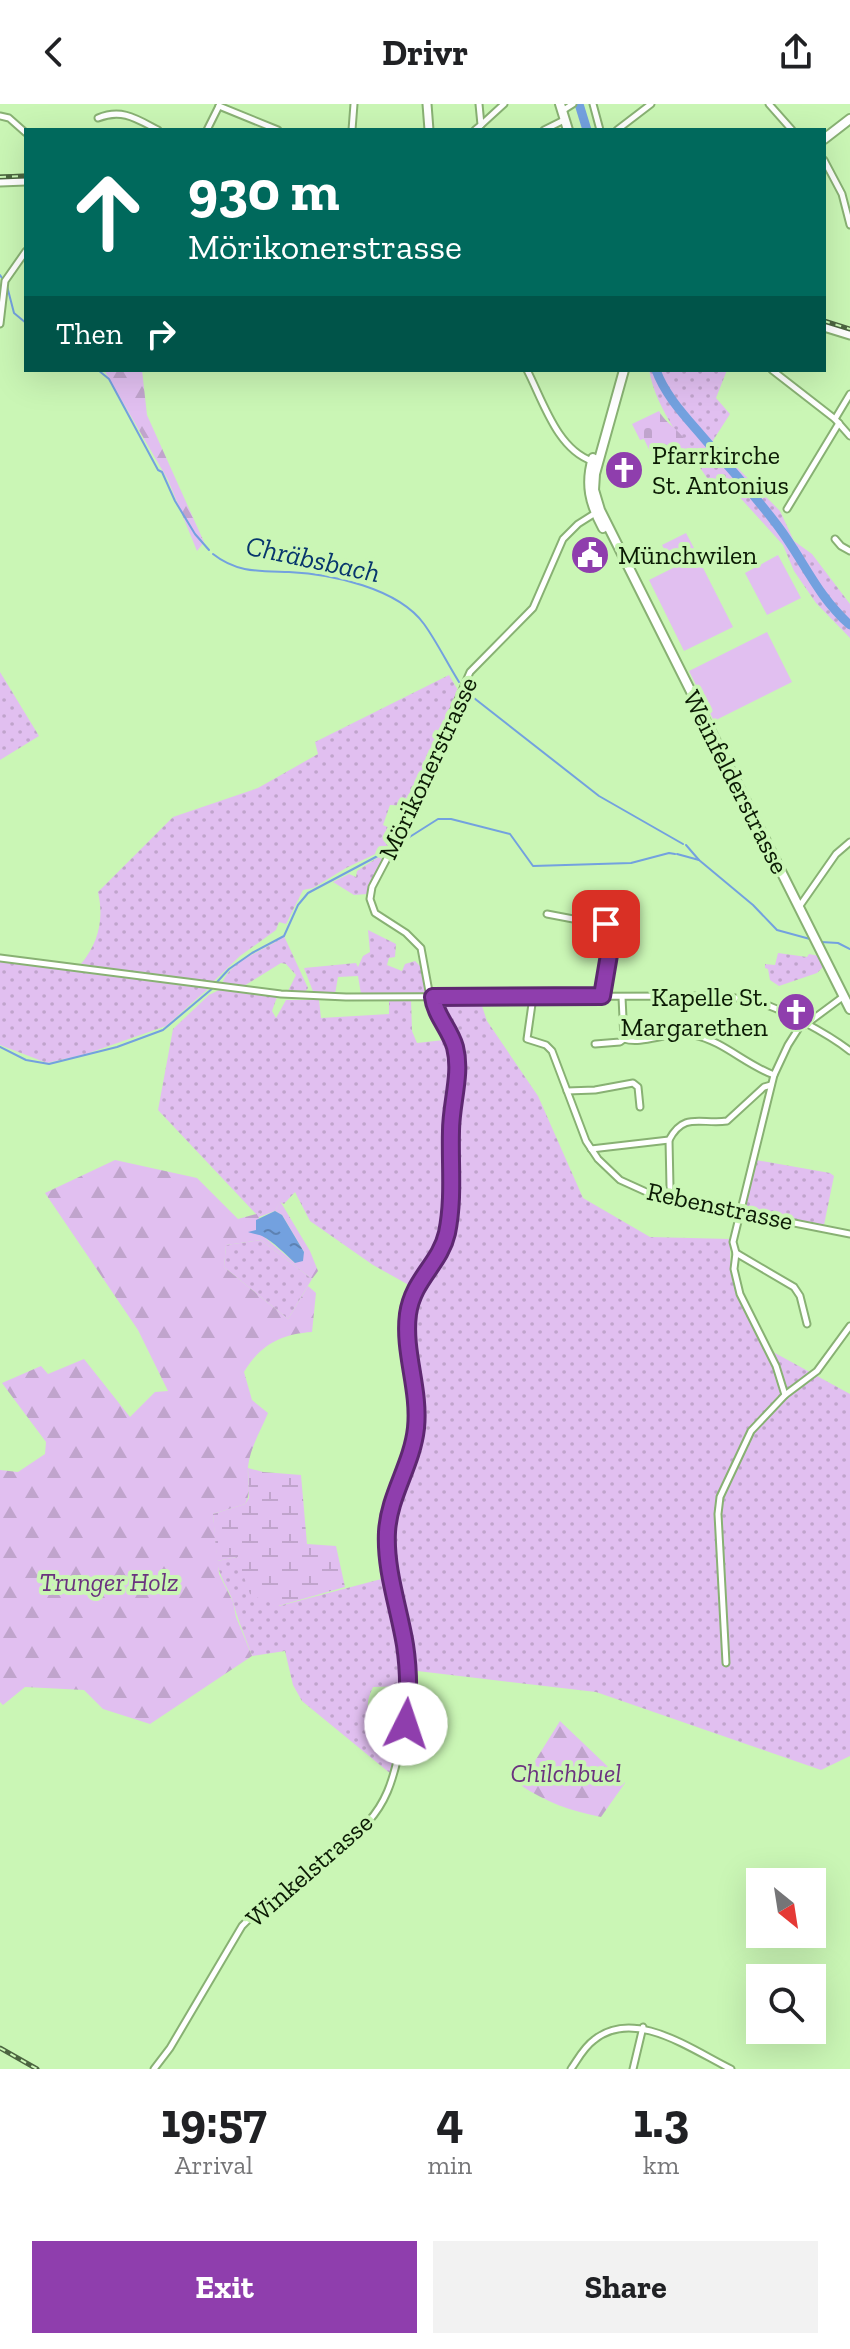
<!DOCTYPE html>
<meta charset="utf-8">
<style>
:root{--surface:#fff;--page:#f2f2f2;--text:#202124;--muted:#757577;--accent:#8f3ead}
body{margin:0;font-family:"Zilla Slab",serif;background:var(--page);color:var(--text);height:100vh;display:flex;flex-direction:column;font-size:30px;white-space:nowrap}
*{box-sizing:border-box;margin:0}
p{font-size:26px;color:var(--muted)}
.icon{flex:none;width:44px;height:44px;fill:none;stroke:currentColor;stroke-width:2;stroke-linecap:round;stroke-linejoin:round}
.map{position:relative;height:1965px;overflow:hidden}
.sheet{display:flex;flex-direction:column;background:var(--surface);flex:1}
.sheet>*{flex:none}
.hud{position:absolute;left:24px;top:24px;width:802px;height:244px;border-radius:0px;box-shadow:0 8px 32px #0002;background:#00695c;color:#fff;overflow:hidden}
.needle{width:52px;rotate:150deg}
.controls{position:absolute;left:746px;top:1764px;display:grid;gap:16px}
.controls a{display:grid;place-items:center;width:80px;height:80px;border-radius:0px;background:var(--surface);box-shadow:0 8px 32px #0002;font-size:40px}
.pin{position:absolute;display:grid;place-items:center;width:68px;height:68px;color:#fff;margin:-34px;border-radius:16px;box-shadow:0 4px 12px #0006}
.me{position:absolute;width:88px;margin:-44px;rotate:4deg;stroke-linejoin:round;filter:drop-shadow(0 0 6px #0008)}
.turn{display:flex;align-items:center;gap:28px;height:168px;padding:0 32px;font-size:36px}
.turn .icon{width:104px;height:104px;stroke-width:2.5}
.turn b{display:block;font-size:56px;line-height:68px}
.then{display:flex;align-items:center;height:76px;padding:0 32px;background:#0003;gap:16px;font-size:30px}
.eta{display:flex;justify-content:space-evenly;align-items:center;height:136px;text-align:center}
.eta b{font-size:48px;font-weight:700;line-height:56px}
.action{display:flex;gap:16px;margin-top:auto;padding:16px 32px}
.action a{flex:1;height:92px;border-radius:0px;background:var(--accent);color:#fff;font-size:32px;font-weight:700;line-height:92px;text-align:center}
.action a+a{background:var(--page);color:var(--text)}
header{display:flex;justify-content:space-between;align-items:center;height:104px;padding:0 32px;background:var(--surface);font-size:36px;font-weight:700}
.map>svg:first-child{display:block}
.grass{fill:url(#grass-dots)}
.forest{fill:url(#forest-firs)}
.wetland{fill:url(#wetland-marsh)}
.cemetery{fill:url(#cemetery-stones)}
.garden{fill:#e1bff0}
.water{fill:url(#water-ripples)}
.lines{fill:none;stroke-linecap:round;stroke-linejoin:round}
.stream{stroke:#73a1df;stroke-width:2}
.river{stroke:#73a1df;stroke-width:9}
.minor-casing{stroke:#88b173;stroke-width:9}
.tertiary-casing{stroke:#88b173;stroke-width:11}
.secondary-casing{stroke:#88b173;stroke-width:12}
.primary-casing{stroke:#88b173;stroke-width:13}
.minor{stroke:#fff;stroke-width:5}
.tertiary{stroke:#fff;stroke-width:7}
.secondary{stroke:#fff;stroke-width:8}
.primary{stroke:#fff;stroke-width:9}
.rail-casing{stroke:#4c6540;stroke-width:5}
.rail{stroke:#caf6b5;stroke-width:2;stroke-dasharray:6;stroke-linecap:butt}
.route-casing{stroke:#5d2870;stroke-width:20}
.route{stroke:#8f3ead;stroke-width:14}
.labels{text-anchor:middle;dominant-baseline:central;stroke-width:8;stroke-linejoin:round;paint-order:stroke}
.poi-label{font-size:26px;fill:#0b1b04;stroke:#caf6b5;text-anchor:start}
.street-label{font-size:26px;fill:#0b1b04;stroke:#caf6b5}
.park-label{font-size:26px;font-style:italic;fill:#6a327f;stroke:#caf6b5}
.water-label{font-size:28px;font-style:italic;fill:#07366d;stroke:#caf6b5}
</style>
<header><svg class="icon" aria-label="back" viewBox="0 0 24 24"><path d="M15 5l-7 7 7 7"/></svg>Drivr<svg class="icon" aria-label="share" viewBox="0 0 24 24"><path d="M12 15V3M7 8l5-5 5 5M5 13v7h14v-7"/></svg></header>
<div class="map">
<svg width="850" height="1965" viewBox="0 0 850 1965">
<defs>
<pattern id="grass-dots" width="8" height="8" patternUnits="userSpaceOnUse" patternTransform="scale(2)"><rect width="8" height="8" fill="#e1bff0"/><path d="M2 2h.1M6 6h.1" fill="none" stroke="#c0a4cc" stroke-width="1.8" stroke-linecap="round"/></pattern>
<pattern id="forest-firs" width="22" height="20" patternUnits="userSpaceOnUse" patternTransform="scale(2)"><rect width="22" height="20" fill="#e1bff0"/><path d="M5 1l3.5 6h-7zM16 11l3.5 6h-7z" fill="#c0a4cc"/></pattern>
<pattern id="wetland-marsh" width="20" height="14" patternUnits="userSpaceOnUse" patternTransform="scale(2)"><rect width="20" height="14" fill="#e1bff0"/><path d="M1 5h8M5 5V1M11 12h8M15 12V8" fill="none" stroke="#c0a4cc"/></pattern>
<pattern id="cemetery-stones" width="16" height="16" patternUnits="userSpaceOnUse" patternTransform="scale(2)"><rect width="16" height="16" fill="#e1bff0"/><path d="M2 7V4a2 2 0 0 1 4 0v3zM10 15v-3a2 2 0 0 1 4 0v3z" fill="#c0a4cc"/></pattern>
<pattern id="water-ripples" width="26" height="14" patternUnits="userSpaceOnUse" patternTransform="scale(2)"><rect width="26" height="14" fill="#73a1df"/><path d="M2 4q2-2 4 0t4 0M15 11q2-2 4 0t4 0" fill="none" stroke="#5d82b3"/></pattern>
</defs>
<rect width="100%" height="100%" fill="#caf6b5"/>
<!-- grass -->
<g class="grass">
<path d="M649,266H727L716,294L730,310L712,338L780,407L794,437L812,450L850,500V534L816,499L794,467L783,441L725,377H709C687,343 656,306 649,266Z"/>
<polygon points="0,568 39,632 0,656"/>
<path d="M449,571L459,588L410,702L390,701L383,721L399,728L392,742L346,764L313,784L303,786L286,820L279,818L276,826L240,852L214,877H196L81,860C99,838 104,815 98,788L173,713L258,684L318,650L315,638Z"/>
<polygon points="388,747 367,790 354,791 333,778 349,770 356,773 357,767"/>
<polygon points="368,826 396,840 395,853 389,854 387,861 402,867 405,860 415,857 421,863 424,862 426,890 361,890 358,872 338,873 335,890 314,890 304,864 356,859 358,863 363,852 370,848"/>
<path d="M284,832L308,884L304,889L288,887L296,871L286,860L281,859L244,882L222,880C230,856 265,847 284,832Z"/>
<polygon points="778,849 807,853 809,850 819,852 824,862 817,869 779,882 770,876 768,865 765,864 765,860 775,861"/>
<polygon points="0,856 209,884 166,922 86,950 47,959 0,941"/>
<path d="M221,885L277,893L272,907L276,914L286,896H319L321,914L389,910V895L411,896L412,927L417,939L444,936L446,932L451,930L437,903L438,897L480,896L487,917L538,992L583,1094L650,1133L730,1135V1156L764,1243L850,1290V1652L821,1666L596,1588L409,1566C401,1517 384,1464 390,1414C393,1381 419,1353 418,1320C417,1273 404,1231 416,1185L373,1161L310,1117L295,1088L284,1100L280,1098L275,1107L259,1113V1110L257,1111L158,1006L173,925L209,891Z"/>
<polygon points="756,1056 830,1069 834,1072 824,1121 746,1107 744,1099"/>
<polygon points="261,1136 312,1175 288,1215 224,1163 226,1141"/>
<path d="M237,1453L279,1502L389,1473L405,1548L407,1582L373,1583C367,1596 364,1606 376,1616L375,1631L398,1641L391,1670L302,1597L293,1581L285,1547L252,1552C246,1534 238,1517 233,1498C228,1483 219,1473 217,1457Z"/>
</g>
<!-- forest -->
<g class="forest">
<polygon points="104,266 142,266 147,311 204,438 197,447 168,376"/>
<path d="M115,1056L197,1074L238,1115L260,1109L256,1126L295,1159L304,1148L282,1111L275,1107L280,1097L310,1147L318,1167L312,1175L261,1136L226,1141L224,1163L288,1215L308,1182L316,1189L312,1228C281,1230 260,1241 244,1268L252,1296L268,1309C261,1326 250,1344 248,1363C247,1376 252,1389 245,1400L213,1410L219,1470L233,1498L236,1513L252,1552L150,1620L103,1605L84,1586L25,1583L3,1601L0,1598V1366L18,1368L45,1350L46,1338L2,1279L41,1262L48,1270L84,1255L130,1313L155,1288L168,1287L138,1226L45,1089Z"/>
<path d="M560,1617L625,1679L601,1713C570,1707 546,1698 520,1681Z"/>
</g>
<!-- wetland -->
<polygon class="wetland" points="248,1364 263,1368 301,1371 307,1440 336,1442 345,1483 278,1502 250,1490 237,1453 217,1457 213,1410 245,1400 249,1394"/>
<!-- cemetery -->
<path class="cemetery" d="M659,307C667,322 686,329 690,346L657,362L644,335L640,336L632,320Z"/>
<!-- garden -->
<g class="garden">
<polygon points="686,429 694,444 670,456 662,441"/>
<polygon points="778,451 801,494 767,511 745,469"/>
<polygon points="697,452 733,523 684,547 649,476"/>
<polygon points="767,528 792,578 714,617 689,567"/>
</g>
<!-- water -->
<path class="water" d="M275,1107L282,1111L304,1148L303,1157L295,1159C285,1150 274,1138 262,1132C258,1130 253,1130 248,1128L256,1126V1116Z"/>
<g class="lines">
<!-- stream -->
<g class="stream">
<polyline points="0,171 2,174"/>
<polyline points="7,182 14,209 26,219"/>
<polyline points="98,266 109,275 158,366 162,368 175,397 195,430 209,446"/>
<path d="M213,450C237,469 260,467 289,468C331,470 398,484 424,520C437,538 447,559 459,578"/>
<polyline points="465,587 599,692 683,740"/>
<polyline points="397,741 438,715 451,715 510,730 533,762 631,759 669,749 675,750"/>
<polyline points="686,741 699,756 753,801 777,826 810,835"/>
<polyline points="677,750 699,756"/>
<polyline points="821,838 838,839 850,845"/>
<polyline points="217,878 229,865 252,849 284,832 298,801 308,789 387,747"/>
<polyline points="0,943 26,956 49,960 117,943 163,926 213,884"/>
</g>
<!-- river -->
<g class="river">
<polyline points="579,0 587,26"/>
<path d="M656,266C665,291 684,311 702,332C726,360 751,387 774,417C802,452 815,490 850,521"/>
</g>
<defs>
<g id="minor">
<polyline points="593,0 600,26"/>
<polyline points="769,0 792,26"/>
<polyline points="219,2 278,26"/>
<polyline points="562,7 573,0"/>
<polyline points="0,12 9,14 26,29"/>
<path d="M98,14C122,4 137,15 158,26"/>
<polyline points="481,21 504,0"/>
<polyline points="207,26 219,2"/>
<polyline points="352,26 354,0"/>
<polyline points="475,26 481,21 479,0"/>
<polyline points="544,26 564,16"/>
<polyline points="617,26 651,0"/>
<polyline points="824,56 842,90 850,121"/>
<polyline points="0,220 5,177 26,147"/>
<path d="M527,266C543,297 557,345 592,357"/>
<polyline points="772,266 835,315 850,332"/>
<polyline points="835,315 850,290"/>
<polyline points="787,405 839,319"/>
<polyline points="835,435 841,442 850,447"/>
<polyline points="799,803 836,750 850,738"/>
<polyline points="547,810 610,822 612,833 602,892"/>
<path d="M0,854L281,890L346,893L696,892C715,893 735,892 753,897C778,902 830,931 850,947"/>
<polyline points="430,893 421,844 406,829 375,809 370,795 372,783 403,724 470,568 533,504 563,435 578,420 597,408"/>
<polyline points="533,893 527,935 546,941 552,947 586,1037 598,1055 620,1076 653,1091 850,1130"/>
<path d="M622,893L624,935C644,941 670,926 694,931C723,937 746,961 774,971"/>
<polyline points="805,921 844,892"/>
<polyline points="595,940 620,938 624,935"/>
<polyline points="567,987 595,986 633,979 638,983 640,1003"/>
<polyline points="669,1036 670,1083"/>
<path d="M591,1045L669,1036C684,1007 702,1021 727,1017L764,983L771,981"/>
<polyline points="736,1149 794,1183 800,1192 807,1220"/>
<polyline points="785,1291 776,1262 740,1190 734,1165 736,1149 733,1138 774,971 788,941 802,919"/>
<polyline points="726,1559 718,1410 720,1393 751,1327 785,1291 817,1267 850,1222"/>
<path d="M154,1965L170,1944L242,1822L256,1808L368,1718C386,1698 392,1678 398,1653C406,1616 411,1582 406,1544C400,1500 383,1458 388,1412C392,1380 414,1353 417,1320C420,1281 401,1244 409,1206C416,1173 440,1159 447,1130C455,1096 450,1063 451,1028C451,1005 457,983 457,961C457,935 436,918 433,893"/>
<path d="M571,1965C578,1955 584,1943 594,1936C634,1903 692,1946 731,1965"/>
<polyline points="633,1965 643,1923"/>
</g>
<polyline id="tertiary" points="427,0 429,26"/>
<g id="secondary">
<polyline points="560,0 568,26"/>
<polyline points="824,35 850,15"/>
<polyline points="624,266 595,370 594,386 600,406 850,905"/>
<path d="M593,354C585,380 590,400 603,424"/>
</g>
<g id="primary">
<polyline points="0,77 26,76"/>
<polyline points="824,222 850,230"/>
</g>
</defs>
<!-- minor casing -->
<use href="#minor" class="minor-casing"/>
<!-- tertiary casing -->
<use href="#tertiary" class="tertiary-casing"/>
<!-- secondary casing -->
<use href="#secondary" class="secondary-casing"/>
<!-- primary casing -->
<use href="#primary" class="primary-casing"/>
<!-- minor -->
<use href="#minor" class="minor"/>
<!-- tertiary -->
<use href="#tertiary" class="tertiary"/>
<!-- secondary -->
<use href="#secondary" class="secondary"/>
<!-- primary -->
<use href="#primary" class="primary"/>
<defs>
<g id="rail">
<polyline points="0,73 26,72"/>
<polyline points="824,217 850,225"/>
<polyline points="0,1944 37,1965"/>
</g>
</defs>
<!-- rail casing -->
<use href="#rail" class="rail-casing"/>
<!-- rail -->
<use href="#rail" class="rail"/>
</g>
<g class="lines">
<defs>
<path id="route" d="M406,1620C409,1593 409,1567 405,1541C399,1504 385,1466 387,1428C389,1391 412,1361 416,1324C420,1285 403,1248 408,1210C413,1175 440,1160 447,1129C454,1095 450,1062 451,1027C451,999 462,970 455,943C450,925 435,911 433,893L602,892L612,833L610,822L606,820"/>
</defs>
<!-- route casing -->
<use href="#route" class="route-casing"/>
<!-- route -->
<use href="#route" class="route"/>
</g>
<!-- icons -->
<defs>
<symbol id="church-disc" viewBox="-11 -11 22 22"><circle r="9.5" fill="#8f3ead" stroke="#caf6b5"/><path d="M-1.2-6h2.4v3.5h3.3v2.4h-3.3V6h-2.4V-.1h-3.3v-2.4h3.3Z" fill="#fff"/></symbol>
<symbol id="civic-disc" viewBox="-11 -11 22 22"><circle r="9.5" fill="#8f3ead" stroke="#caf6b5"/><path d="M-.6-6.5H3V-4.5H.6V-3L4-1V1h2V6H-6V1h2V-1L-.6-3ZM-1.2 2.5V6h2.4V2.5Z" fill="#fff"/></symbol>
</defs>
<g fill-rule="evenodd">
<use href="#church-disc" x="602" y="344" width="44" height="44"/>
<use href="#civic-disc" x="568" y="429" width="44" height="44"/>
<use href="#church-disc" x="774" y="886" width="44" height="44"/>
</g>
<g class="labels">
<!-- poi labels -->
<g class="poi-label">
<text x="652" y="351">Pfarrkirche<tspan x="652" dy="30">St. Antonius</tspan></text>
<text x="618" y="451">Münchwilen</text>
<text x="768" y="893" text-anchor="end">Kapelle St.<tspan x="768" dy="30">Margarethen</tspan></text>
</g>
<!-- street labels -->
<g class="street-label">
<text transform="translate(428 664) rotate(-65)">Mörikonerstrasse</text>
<text transform="translate(736 678) rotate(63)">Weinfelderstrasse</text>
<text transform="translate(720 1102) rotate(12)">Rebenstrasse</text>
<text transform="translate(309 1766) rotate(-41)">Winkelstrasse</text>
</g>
<!-- park labels -->
<g class="park-label">
<text x="109" y="1478">Trunger Holz</text>
<text x="566" y="1669">Chilchbuel</text>
</g>
<!-- water labels -->
<g class="water-label">
<text transform="translate(313 455) rotate(12)">Chräbsbach</text>
</g>
</g>
</svg>
<div class="controls">
<a><svg class="needle" viewBox="-14 -14 28 28"><path d="M0-13l5 13h-10z" fill="#e53935"/><path d="M0 13l5-13h-10z" fill="#757577"/></svg></a>
<a><svg class="icon" aria-label="search" viewBox="0 0 24 24"><circle cx="10" cy="10" r="6"/><path d="M15 15l6 6"/></svg></a>
</div>
<div class="pin" style="left:606px;top:820px;background:#d93025"><svg class="icon" aria-label="arrive" viewBox="0 0 24 24"><path d="M6 21V4h12l-3 4 3 4H6"/></svg></div>
<svg class="me" style="left:406px;top:1620px" viewBox="-20 -20 40 40"><circle r="19" fill="#fff"/><path d="M0-13L10 11 0 6-10 11z" fill="#8f3ead"/></svg>
<div class="hud">
<div class="turn"><svg class="icon" aria-label="ahead" viewBox="0 0 24 24"><path d="M12 20V5M6 11l6-6 6 6"/></svg><div><b>930 m</b>Mörikonerstrasse</div></div>
<div class="then">Then<svg class="icon" aria-label="right" viewBox="0 0 24 24"><path d="M7 20v-9h11M14 6l5 5-5 5"/></svg></div>
</div>
</div>
<section class="sheet">
<div class="eta">
<div><b>19:57</b><p>Arrival</p></div>
<div><b>4</b><p>min</p></div>
<div><b>1.3</b><p>km</p></div>
</div>
<div class="action"><a>Exit</a><a>Share</a></div>
</section>
